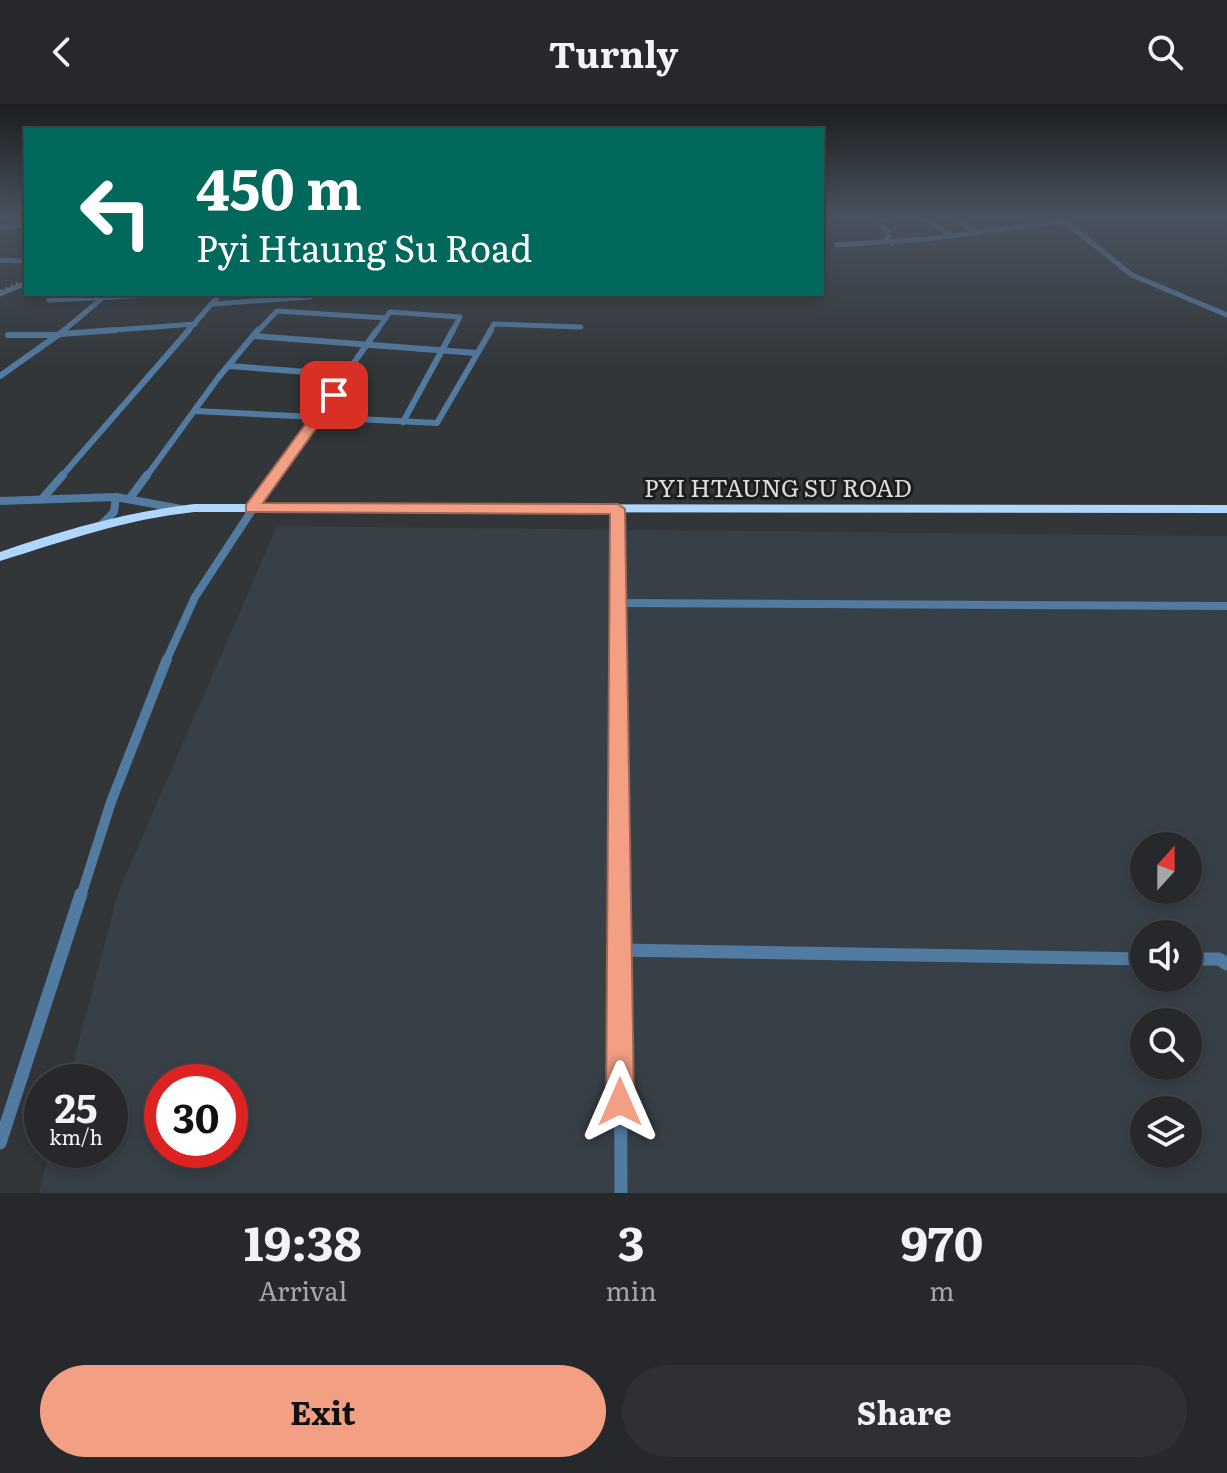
<!DOCTYPE html>
<style>
:root{--surface:#26282b;--page:#2e3033;--text:#f1f3f6;--muted:#a4a6a9;--line:#424447;--accent:#f39f84}
body{margin:0;font-family:Literata,serif;background:var(--page);color:var(--text);height:100vh;display:flex;flex-direction:column;font-size:30px;white-space:nowrap}
*{box-sizing:border-box;margin:0}
p{font-size:26px;color:var(--muted)}
.icon{flex:none;width:44px;height:44px;fill:none;stroke:currentColor;stroke-width:2;stroke-linecap:round;stroke-linejoin:round}
.map{position:relative;height:1089px;overflow:hidden}
.drawer{display:flex;flex-direction:column;background:var(--surface);flex:1}
.drawer>*{flex:none}
.guide{position:absolute;left:24px;top:24px;width:800px;height:168px;border-radius:0px;box-shadow:0 4px 12px #0003,0 0 0 2px var(--line);background:#00695c;color:#fff;overflow:hidden}
.needle{width:52px;rotate:21deg}
.fabs{position:absolute;left:1130px;top:728px;display:grid;gap:16px}
.fabs a{display:grid;place-items:center;width:72px;height:72px;border-radius:50%;background:var(--surface);box-shadow:0 4px 12px #0003,0 0 0 2px var(--line);font-size:40px}
.speed{position:absolute;left:24px;top:960px;display:flex;gap:16px;font-size:40px;font-weight:700;text-align:center}
.speed>*{display:grid;place-content:center;width:104px;height:104px;border-radius:50%;background:var(--surface);box-shadow:0 4px 12px #0003,0 0 0 2px var(--line);line-height:1}
.speed small{font-size:20px;font-weight:400}
.speed .limit{border:12px solid #d22;background:#fff;color:#111}
.pin{position:absolute;display:grid;place-items:center;width:68px;height:68px;color:#fff;margin:-34px;border-radius:16px;box-shadow:0 4px 12px #0006}
.me{position:absolute;width:88px;margin:-44px;rotate:0deg;stroke-linejoin:round;filter:drop-shadow(0 0 6px #0008)}
.turn{display:flex;align-items:center;gap:28px;height:168px;padding:0 40px;font-size:36px}
.turn .icon{width:104px;height:104px;stroke-width:2.5}
.turn b{display:block;font-size:56px;line-height:68px}
.eta{display:flex;justify-content:space-evenly;align-items:center;height:136px;text-align:center}
.eta b{font-size:48px;font-weight:700;line-height:56px}
.button{display:flex;gap:16px;margin-top:auto;padding:16px 40px}
.button a{flex:1;height:92px;border-radius:48px;background:var(--accent);color:#111;font-size:32px;font-weight:700;line-height:92px;text-align:center}
.button a+a{background:var(--page);color:var(--text)}
header{display:flex;justify-content:space-between;align-items:center;height:104px;padding:0 40px;background:var(--surface);font-size:36px;font-weight:700}
.map>svg:first-child{display:block}
.built{fill:#373f47;fill-rule:evenodd}
.lines{fill:none;stroke-linecap:round;stroke-linejoin:round}
.minor-far4{stroke:#527ba2;stroke-width:5}
.minor-far3{stroke:#527ba2;stroke-width:6}
.minor-far2{stroke:#527ba2;stroke-width:8}
.minor-far1{stroke:#527ba2;stroke-width:10}
.minor{stroke:#527ba2;stroke-width:13}
.highway{fill:#afd6fd;fill-rule:evenodd}
.rail{stroke:#7f8284;stroke-width:2;stroke-dasharray:2 4;stroke-linecap:butt}
.route{fill:#f39f84;stroke:#9e6756;stroke-width:2}
.labels{text-anchor:middle;dominant-baseline:central;stroke-width:6;stroke-linejoin:round;paint-order:stroke}
.street-label{font-size:24px;fill:#dadcde;stroke:#1c1d1f}
</style>
<header><svg class="icon" aria-label="back" viewBox="0 0 24 24"><path d="M15 5l-7 7 7 7"/></svg>Turnly<svg class="icon" aria-label="search" viewBox="0 0 24 24"><circle cx="10" cy="10" r="6"/><path d="M15 15l6 6"/></svg></header>
<div class="map">
<svg width="1227" height="1089" viewBox="0 0 1227 1089">
<rect width="100%" height="100%" fill="#323639"/>
<!-- built -->
<path class="built" d="M277,422L1227,432V1089H39L50,1046H110V978H68L118,789ZM1144,742H1188V786H1144ZM1144,830H1188V874H1144ZM1144,918H1188V962H1144ZM162,978H230V1046H162ZM1144,1006H1188V1050H1144Z"/>
<g class="lines">
<!-- minor-far4 -->
<g class="minor-far4">
<polyline points="921,113 952,132"/>
<polyline points="951,113 978,129"/>
<polyline points="1062,115 1132,171 1227,211"/>
<polyline points="0,123 26,121"/>
<polyline points="892,139 886,135 890,129 875,116 901,113"/>
<polyline points="837,141 926,135 1065,117"/>
<polyline points="0,156 26,157"/>
<polyline points="0,190 26,179"/>
<polyline points="49,196 174,190"/>
<polyline points="212,200 310,193"/>
<polyline points="62,228 107,190"/>
<polyline points="88,228 195,220"/>
<polyline points="187,228 220,190"/>
<polyline points="257,228 277,207 386,214"/>
<polyline points="376,228 390,208 460,213 452,228"/>
<polyline points="489,228 494,220 581,223"/>
</g>
<!-- minor-far3 -->
<g class="minor-far3">
<polyline points="61,230 115,226"/>
<polyline points="8,231 59,231"/>
<polyline points="253,232 476,249"/>
<polyline points="229,262 348,271"/>
<polyline points="0,272 65,226"/>
<polyline points="195,307 437,319 491,226"/>
<polyline points="403,318 453,226"/>
<polyline points="61,373 189,226"/>
<polyline points="146,373 218,274 258,226"/>
<polyline points="273,373 377,226"/>
</g>
<!-- minor-far2 -->
<g class="minor-far2">
<polyline points="130,394 147,371"/>
<polyline points="42,395 63,371"/>
<polyline points="0,397 116,393 181,405"/>
<polyline points="618,405 619,557"/>
<polyline points="102,420 114,408 116,393"/>
<polyline points="618,499 1227,502"/>
<polyline points="166,557 195,493 275,371"/>
</g>
<!-- minor-far1 -->
<g class="minor-far1">
<polyline points="619,555 620,792"/>
<polyline points="81,792 111,698 167,555"/>
</g>
<!-- minor -->
<g class="minor">
<polyline points="620,790 621,1089"/>
<polyline points="620,846 1144,855"/>
<polyline points="1188,855 1219,855 1227,860"/>
<polyline points="0,1039 81,790"/>
</g>
<!-- highway -->
<path class="highway" d="M194,400L1227,401V409L194,408C122,416 68,436 0,457V448C63,426 127,408 194,400Z"/>
<!-- rail -->
<polyline class="rail" points="0,187 26,175"/>
</g>
<!-- sky -->
<linearGradient id="sky" x2="0" y2="1"><stop stop-color="#1c1e1f"/><stop offset="0.42" stop-color="#49525f"/><stop offset="1" stop-color="#49525f" stop-opacity="0"/></linearGradient>
<rect width="1227" height="266" fill="url(#sky)"/>
<!-- route -->
<polygon class="route" points="334,287 340,291 263,399 618,400 625,405 634,998 630,1008 620,1012 610,1008 606,998 610,410 246,408 246,401 329,288"/>
<g class="labels">
<!-- street labels -->
<g class="street-label">
<text x="778" y="382">PYI HTAUNG SU ROAD</text>
</g>
</g>
</svg>
<div class="fabs">
<a><svg class="needle" viewBox="-14 -14 28 28"><path d="M0-13l5 13h-10z" fill="#e53935"/><path d="M0 13l5-13h-10z" fill="#a4a6a9"/></svg></a>
<a><svg class="icon" aria-label="sound" viewBox="0 0 24 24"><path d="M4 9h4l5-4v14l-5-4H4zM17 9q2 3 0 6"/></svg></a>
<a><svg class="icon" aria-label="search" viewBox="0 0 24 24"><circle cx="10" cy="10" r="6"/><path d="M15 15l6 6"/></svg></a>
<a><svg class="icon" aria-label="layers" viewBox="0 0 24 24"><path d="M12 4l9 5-9 5-9-5zM3 14l9 5 9-5"/></svg></a>
</div>
<div class="speed"><div>25<small>km/h</small></div><div class="limit">30</div></div>
<div class="pin" style="left:334px;top:291px;background:#d93025"><svg class="icon" aria-label="arrive" viewBox="0 0 24 24"><path d="M6 21V4h12l-3 4 3 4H6"/></svg></div>
<svg class="me" style="left:620px;top:998px" viewBox="-20 -20 40 40"><path d="M0-17L14 15 0 8-14 15z" fill="#f39f84" stroke="#fff" stroke-width="4"/></svg>
<div class="guide">
<div class="turn"><svg class="icon" aria-label="left" viewBox="0 0 24 24"><path d="M17 20v-9H6M10 6l-5 5 5 5"/></svg><div><b>450 m</b>Pyi Htaung Su Road</div></div>
</div>
</div>
<section class="drawer">
<div class="eta">
<div><b>19:38</b><p>Arrival</p></div>
<div><b>3</b><p>min</p></div>
<div><b>970</b><p>m</p></div>
</div>
<div class="button"><a>Exit</a><a>Share</a></div>
</section>
